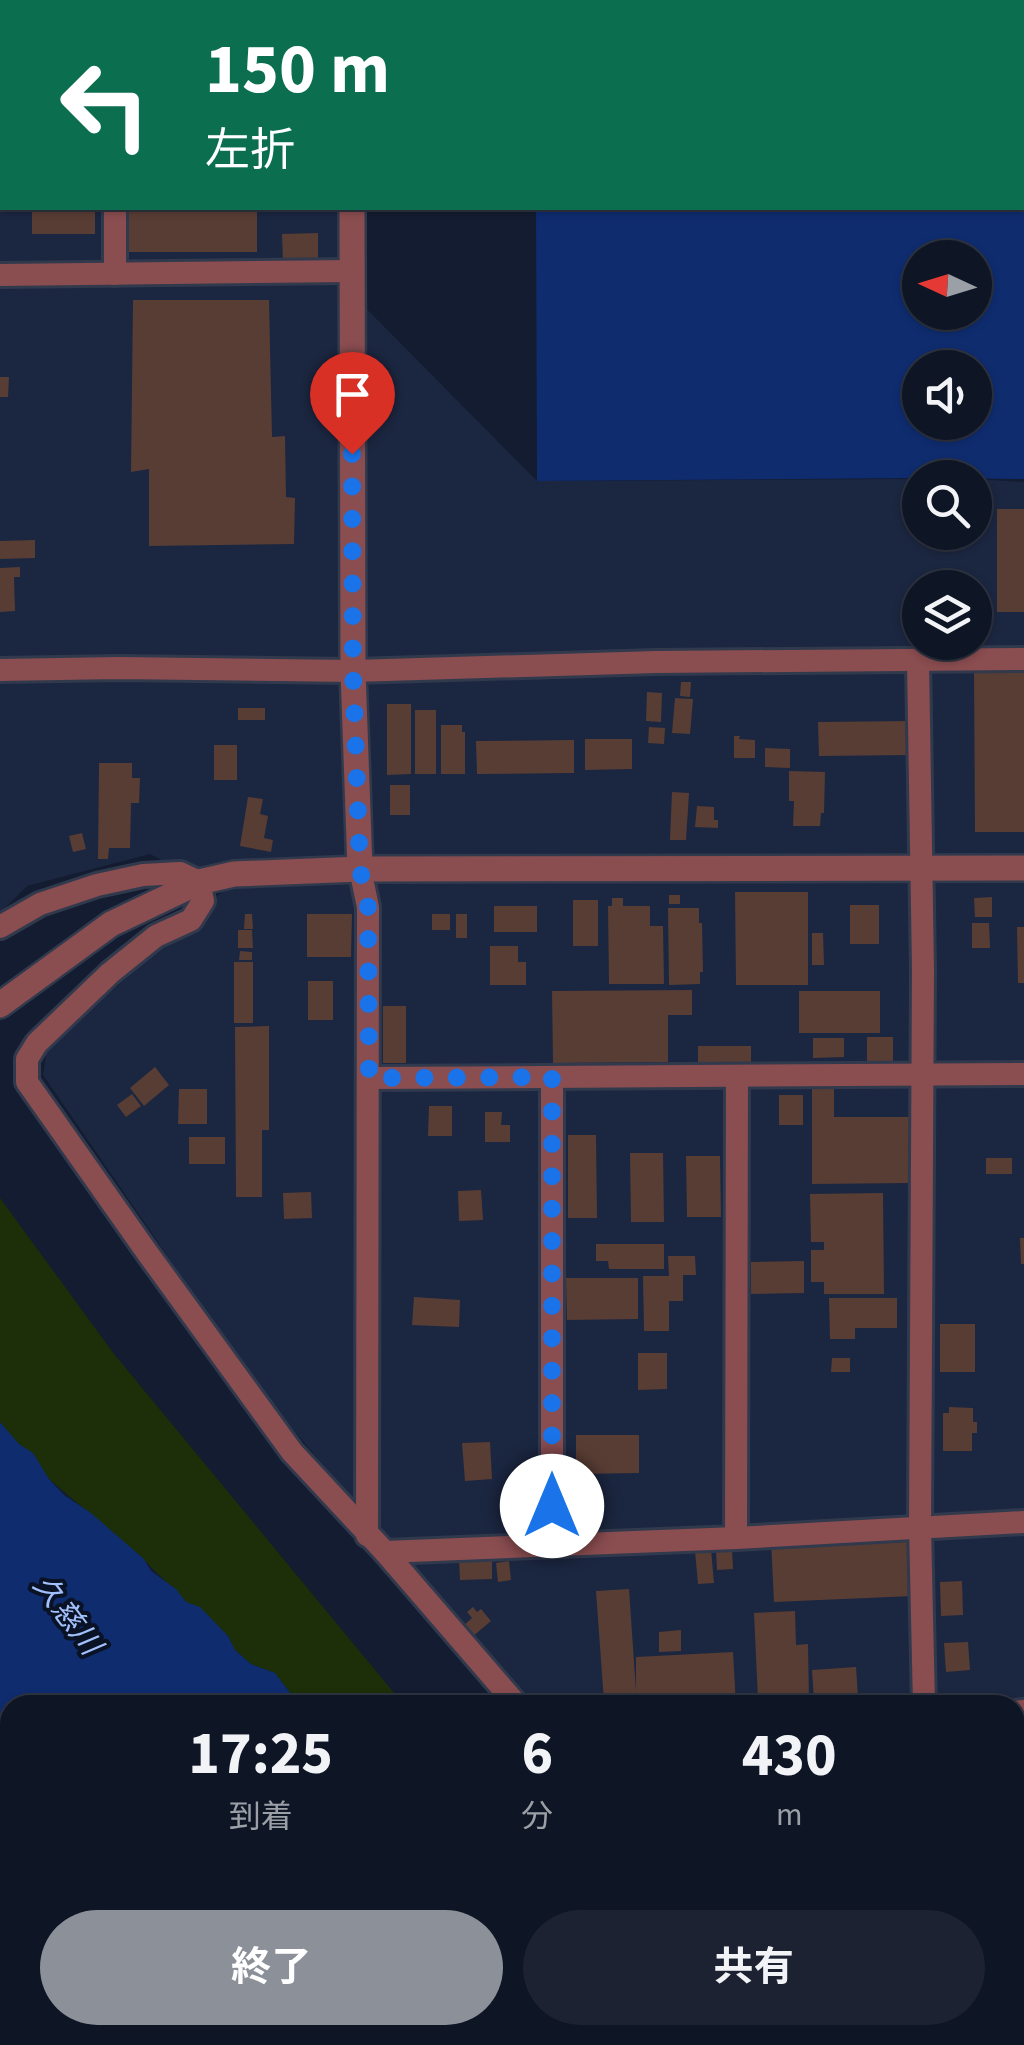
<!DOCTYPE html>
<html lang="ja">
<meta charset="utf-8">
<style>
:root{--surface:#0e1524;--page:#1c2231;--text:#f1f3f6;--muted:#9b9fa6;--line:#2e3441;--accent:#8c9099}
body{margin:0;font-family:"Source Sans 3","Noto Sans JP",sans-serif;background:var(--page);color:var(--text);height:100vh;display:flex;flex-direction:column;font-size:38px;white-space:nowrap}
*{box-sizing:border-box;margin:0}
p{font-size:32px;color:var(--muted)}
.icon{flex:none;width:55px;height:55px;fill:none;stroke:currentColor;stroke-width:2;stroke-linecap:round;stroke-linejoin:round}
.map{position:relative;flex:1;overflow:hidden}
.details{position:absolute;left:0px;top:1695px;width:1025px;height:350px;display:flex;flex-direction:column;background:var(--surface);border-radius:30px 30px 0 0;box-shadow:0 2px 8px #0004,0 0 0 2px var(--line)}
.details>*{flex:none}
.banner{position:absolute;left:0px;top:0px;width:1025px;height:210px;box-shadow:0 2px 8px #0004,0 0 0 2px var(--line);background:#0b6e4f;color:#fff;overflow:hidden}
.needle{width:65px;rotate:274deg}
.buttons{position:absolute;left:902px;top:240px;display:grid;gap:20px}
.buttons a{display:grid;place-items:center;width:90px;height:90px;border-radius:50%;background:var(--surface);box-shadow:0 2px 8px #0004,0 0 0 2px var(--line);font-size:50px}
.pin{position:absolute;display:grid;place-items:center;width:85px;height:85px;color:#fff;margin:-102px -42px;border-radius:50% 50% 50% 0;rotate:-45deg;box-shadow:0 0 10px #0007}
.pin .icon{rotate:45deg}
.me{position:absolute;width:110px;margin:-55px;rotate:0deg;stroke-linejoin:round;filter:drop-shadow(0 0 8px #0008)}
.turn{display:flex;align-items:center;gap:35px;height:210px;padding:0 40px;font-size:45px}
.turn .icon{width:130px;height:130px;stroke-width:2.5}
.turn b{display:block;font-size:70px;line-height:85px}
.eta{display:flex;justify-content:space-evenly;align-items:center;height:170px;text-align:center}
.eta b{font-size:60px;font-weight:700;line-height:70px}
.action{display:flex;gap:20px;margin-top:auto;padding:20px 40px}
.action a{flex:1;height:115px;border-radius:60px;background:var(--accent);color:#fff;font-size:40px;font-weight:700;line-height:115px;text-align:center}
.action a+a{background:var(--page);color:var(--text)}
.map>svg:first-child{display:block}
.built{fill:#1b2640;fill-rule:evenodd}
.green{fill:#1c2f08}
.water{fill:#0f2c6f;fill-rule:evenodd}
.building{fill:#583d34}
.lines{fill:none;stroke-linecap:round;stroke-linejoin:round}
.minor-casing{stroke:#31394d;stroke-width:28}
.tertiary-casing{stroke:#31394d;stroke-width:30}
.minor{stroke:#8a4d50;stroke-width:22}
.tertiary{stroke:#8a4d50;stroke-width:25}
.route{stroke:#1a73e8;stroke-width:18;stroke-dasharray:0 32.4}
.labels{text-anchor:middle;dominant-baseline:central;stroke-width:8;stroke-linejoin:round;paint-order:stroke}
.water-label{font-size:30px;font-style:italic;fill:#a2c0fb;stroke:#0a1226}
</style>
<div class="map">
<svg width="1024" height="2045" viewBox="0 0 1024 2045">
<rect width="100%" height="100%" fill="#131c30"/>
<!-- built -->
<path class="built" d="M0,0H369V2H2V208H354L341,283L537,481L920,479V532H975V479L1024,482V1737H1015V1705H511L383,1535L290,1426L228,1344L43,1075L47,1049L222,892L150,854L27,886L0,913ZM920,588H975V642H920Z"/>
<!-- green -->
<g class="green">
<polygon points="0,1198 114,1354 404,1705 305,1705 291,1694 275,1673 251,1664 235,1650 228,1636 186,1602 143,1559 49,1479 0,1423"/>
<polygon points="0,1785 10,1796 10,2035 257,2035 267,2045 0,2045"/>
</g>
<!-- water -->
<g class="water">
<path d="M535,0H1024V479L920,478L537,481L536,208H1022V2H535ZM920,258H975V312H920ZM920,368H975V422H920Z"/>
<polygon points="0,1422 19,1444 33,1453 49,1479 64,1495 91,1513 144,1559 151,1571 176,1589 186,1602 200,1607 228,1636 235,1650 251,1664 275,1673 291,1694 305,1705 10,1705 10,1796 0,1785"/>
<polygon points="257,2035 589,2035 598,2045 267,2045"/>
</g>
<!-- building -->
<g class="building">
<rect x="32" y="208" width="63" height="26"/>
<rect x="129" y="208" width="128" height="44"/>
<polygon points="318,233 318,261 283,262 282,234"/>
<polygon points="133,300 269,300 272,437 285,436 286,497 295,498 294,544 149,546 149,469 131,472"/>
<polygon points="0,377 9,377 8,397 0,397"/>
<rect x="997" y="509" width="27" height="103"/>
<polygon points="35,540 35,558 0,559 0,541"/>
<polygon points="20,567 20,577 14,577 15,611 0,612 0,568"/>
<polygon points="974,670 1024,670 1024,832 975,832"/>
<polygon points="681,682 691,682 690,697 680,696"/>
<polygon points="647,692 662,693 661,722 646,721"/>
<polygon points="675,698 693,699 690,734 672,733"/>
<polygon points="387,704 411,704 411,774 387,775"/>
<rect x="238" y="708" width="27" height="12"/>
<rect x="415" y="710" width="21" height="64"/>
<polygon points="912,721 912,755 819,756 818,722"/>
<polygon points="441,725 462,725 462,732 465,732 465,774 441,774"/>
<polygon points="649,727 665,728 664,744 648,743"/>
<polygon points="734,736 740,736 739,739 755,740 755,758 734,758"/>
<polygon points="585,739 632,739 632,769 585,770"/>
<polygon points="574,740 574,773 477,774 476,741"/>
<rect x="214" y="745" width="23" height="35"/>
<polygon points="765,748 790,749 790,768 765,767"/>
<polygon points="99,763 132,763 132,778 140,778 139,803 131,803 130,848 109,848 108,859 98,859"/>
<polygon points="789,771 825,772 824,813 821,813 820,826 793,826 794,801 789,801"/>
<rect x="390" y="785" width="20" height="30"/>
<polygon points="672,792 689,793 686,840 670,840"/>
<polygon points="248,797 263,799 260,814 268,816 264,838 273,840 271,852 240,846"/>
<polygon points="697,806 714,807 714,820 718,820 718,828 695,827"/>
<polygon points="82,833 86,849 73,852 69,836"/>
<polygon points="735,892 808,892 808,985 736,985"/>
<rect x="669" y="895" width="11" height="9"/>
<polygon points="992,897 992,917 975,917 974,898"/>
<polygon points="612,898 623,898 623,906 650,906 650,926 663,926 664,984 609,984 608,906 612,906"/>
<rect x="573" y="900" width="25" height="46"/>
<rect x="850" y="905" width="29" height="39"/>
<rect x="494" y="906" width="43" height="26"/>
<polygon points="668,908 699,908 699,923 702,923 703,972 700,972 700,984 669,985"/>
<polygon points="245,914 252,914 253,929 244,929"/>
<polygon points="307,914 352,914 351,957 307,957"/>
<rect x="432" y="914" width="18" height="16"/>
<rect x="456" y="914" width="11" height="24"/>
<polygon points="972,923 989,923 990,948 972,948"/>
<polygon points="1017,927 1024,927 1024,983 1018,983"/>
<polygon points="238,930 252,930 253,948 238,948"/>
<polygon points="812,933 823,933 824,965 812,965"/>
<polygon points="490,946 518,946 518,962 526,962 526,985 490,985"/>
<polygon points="240,951 252,952 252,960 239,960"/>
<rect x="234" y="962" width="19" height="61"/>
<rect x="308" y="981" width="25" height="39"/>
<polygon points="692,990 692,1015 668,1015 668,1062 553,1063 552,991"/>
<rect x="799" y="991" width="81" height="42"/>
<rect x="383" y="1006" width="23" height="57"/>
<polygon points="269,1026 269,1130 262,1130 262,1197 236,1197 235,1027"/>
<rect x="867" y="1037" width="26" height="24"/>
<polygon points="813,1038 844,1038 844,1057 813,1058"/>
<rect x="698" y="1046" width="53" height="18"/>
<polygon points="155,1067 169,1085 144,1106 130,1088"/>
<polygon points="812,1086 834,1086 834,1117 910,1117 911,1183 812,1184"/>
<polygon points="179,1089 207,1089 207,1124 178,1124"/>
<polygon points="132,1094 141,1106 126,1117 117,1105"/>
<rect x="779" y="1095" width="24" height="30"/>
<polygon points="429,1106 452,1106 452,1136 428,1136"/>
<polygon points="485,1112 502,1112 501,1125 510,1125 510,1142 485,1142"/>
<polygon points="568,1135 596,1135 597,1218 568,1218"/>
<rect x="189" y="1137" width="36" height="27"/>
<polygon points="630,1153 663,1153 664,1222 631,1222"/>
<polygon points="686,1156 720,1156 721,1217 687,1217"/>
<rect x="986" y="1158" width="26" height="16"/>
<polygon points="481,1190 483,1220 459,1221 458,1191"/>
<polygon points="311,1192 312,1218 284,1219 283,1193"/>
<polygon points="883,1193 884,1294 824,1294 824,1282 811,1282 811,1250 824,1250 824,1242 811,1242 810,1194"/>
<polygon points="1020,1238 1024,1238 1024,1264 1021,1264"/>
<polygon points="596,1244 664,1244 664,1269 609,1269 608,1261 596,1261"/>
<polygon points="668,1256 695,1256 696,1275 683,1275 683,1301 669,1301 669,1331 644,1331 643,1276 669,1276"/>
<polygon points="804,1261 804,1293 751,1294 751,1262"/>
<polygon points="566,1278 638,1278 638,1319 567,1320"/>
<polygon points="414,1297 460,1300 459,1327 412,1325"/>
<polygon points="829,1298 897,1298 897,1328 855,1328 855,1339 830,1339"/>
<rect x="940" y="1324" width="35" height="48"/>
<polygon points="638,1353 667,1353 667,1389 638,1390"/>
<polygon points="832,1358 850,1358 850,1372 831,1372"/>
<polygon points="949,1407 973,1408 973,1422 977,1422 977,1433 972,1433 972,1451 943,1451 943,1413 949,1413"/>
<polygon points="576,1435 639,1435 639,1473 576,1474"/>
<polygon points="490,1442 492,1479 465,1481 462,1443"/>
<polygon points="911,1535 913,1596 774,1602 771,1541"/>
<polygon points="711,1549 714,1583 698,1584 695,1551"/>
<polygon points="732,1549 733,1569 717,1570 716,1551"/>
<polygon points="492,1558 492,1579 460,1580 459,1559"/>
<polygon points="509,1561 511,1580 498,1582 496,1563"/>
<polygon points="962,1581 963,1615 941,1616 940,1582"/>
<polygon points="629,1589 636,1691 636,1657 733,1652 736,1705 596,1705 595,1702 604,1702 596,1591"/>
<polygon points="473,1607 477,1612 481,1609 491,1621 472,1637 463,1626 472,1618 467,1612"/>
<polygon points="795,1611 796,1645 808,1644 809,1699 758,1700 754,1613"/>
<polygon points="681,1630 681,1651 659,1652 659,1632"/>
<polygon points="968,1642 970,1670 946,1672 944,1643"/>
<polygon points="856,1667 858,1697 814,1700 812,1670"/>
<polygon points="964,2035 1013,2035 1014,2045 964,2045"/>
</g>
<g class="lines">
<defs>
<g id="minor">
<polyline points="115,2 115,0"/>
<polyline points="115,274 115,208"/>
<polyline points="0,275 352,271"/>
<polyline points="918,660 923,969 920,1527 924,1705"/>
<polyline points="0,670 119,668 353,671 656,662 1024,659"/>
<polyline points="360,869 368,907 367,1535"/>
<polyline points="0,927 40,904 97,885 143,875 180,873 199,882 203,901 191,920 156,936 110,973 37,1043 27,1059 27,1082 146,1251 292,1452 385,1552 517,1705"/>
<polyline points="552,1077 552,1545"/>
<polyline points="369,1078 1024,1074"/>
<polyline points="736,1538 737,1077"/>
<polyline points="385,1552 736,1538 1024,1522"/>
<polyline points="1015,1712 1024,1711"/>
</g>
<g id="tertiary">
<polyline points="350,0 350,2"/>
<polyline points="352,208 353,671 360,869"/>
<polyline points="0,1005 111,924 199,882 234,874 360,869 1024,868"/>
</g>
</defs>
<!-- minor casing -->
<use href="#minor" class="minor-casing"/>
<!-- tertiary casing -->
<use href="#tertiary" class="tertiary-casing"/>
<!-- minor -->
<use href="#minor" class="minor"/>
<!-- tertiary -->
<use href="#tertiary" class="tertiary"/>
</g>
<g class="lines">
<!-- route -->
<polyline class="route" points="352,454 353,671 360,869 368,907 369,1078 552,1077 552,1506"/>
</g>
<g class="labels">
<!-- water labels -->
<g class="water-label">
<text transform="translate(67 1615) rotate(53)">久慈川</text>
</g>
</g>
</svg>
<div class="buttons">
<a><svg class="needle" viewBox="-14 -14 28 28"><path d="M0-13l5 13h-10z" fill="#e53935"/><path d="M0 13l5-13h-10z" fill="#9b9fa6"/></svg></a>
<a><svg class="icon" aria-label="sound" viewBox="0 0 24 24"><path d="M4 9h4l5-4v14l-5-4H4zM17 9q2 3 0 6"/></svg></a>
<a><svg class="icon" aria-label="search" viewBox="0 0 24 24"><circle cx="10" cy="10" r="6"/><path d="M15 15l6 6"/></svg></a>
<a><svg class="icon" aria-label="layers" viewBox="0 0 24 24"><path d="M12 4l9 5-9 5-9-5zM3 14l9 5 9-5"/></svg></a>
</div>
<div class="pin" style="left:352px;top:454px;background:#d93025"><svg class="icon" aria-label="arrive" viewBox="0 0 24 24"><path d="M6 21V4h12l-3 4 3 4H6"/></svg></div>
<svg class="me" style="left:552px;top:1506px" viewBox="-20 -20 40 40"><circle r="19" fill="#fff"/><path d="M0-13L10 11 0 6-10 11z" fill="#1a73e8"/></svg>
<div class="banner">
<div class="turn"><svg class="icon" aria-label="left" viewBox="0 0 24 24"><path d="M17 20v-9H6M10 6l-5 5 5 5"/></svg><div><b>150 m</b>左折</div></div>
</div>
<section class="details">
<div class="eta">
<div><b>17:25</b><p>到着</p></div>
<div><b>6</b><p>分</p></div>
<div><b>430</b><p>m</p></div>
</div>
<div class="action"><a>終了</a><a>共有</a></div>
</section>
</div>
